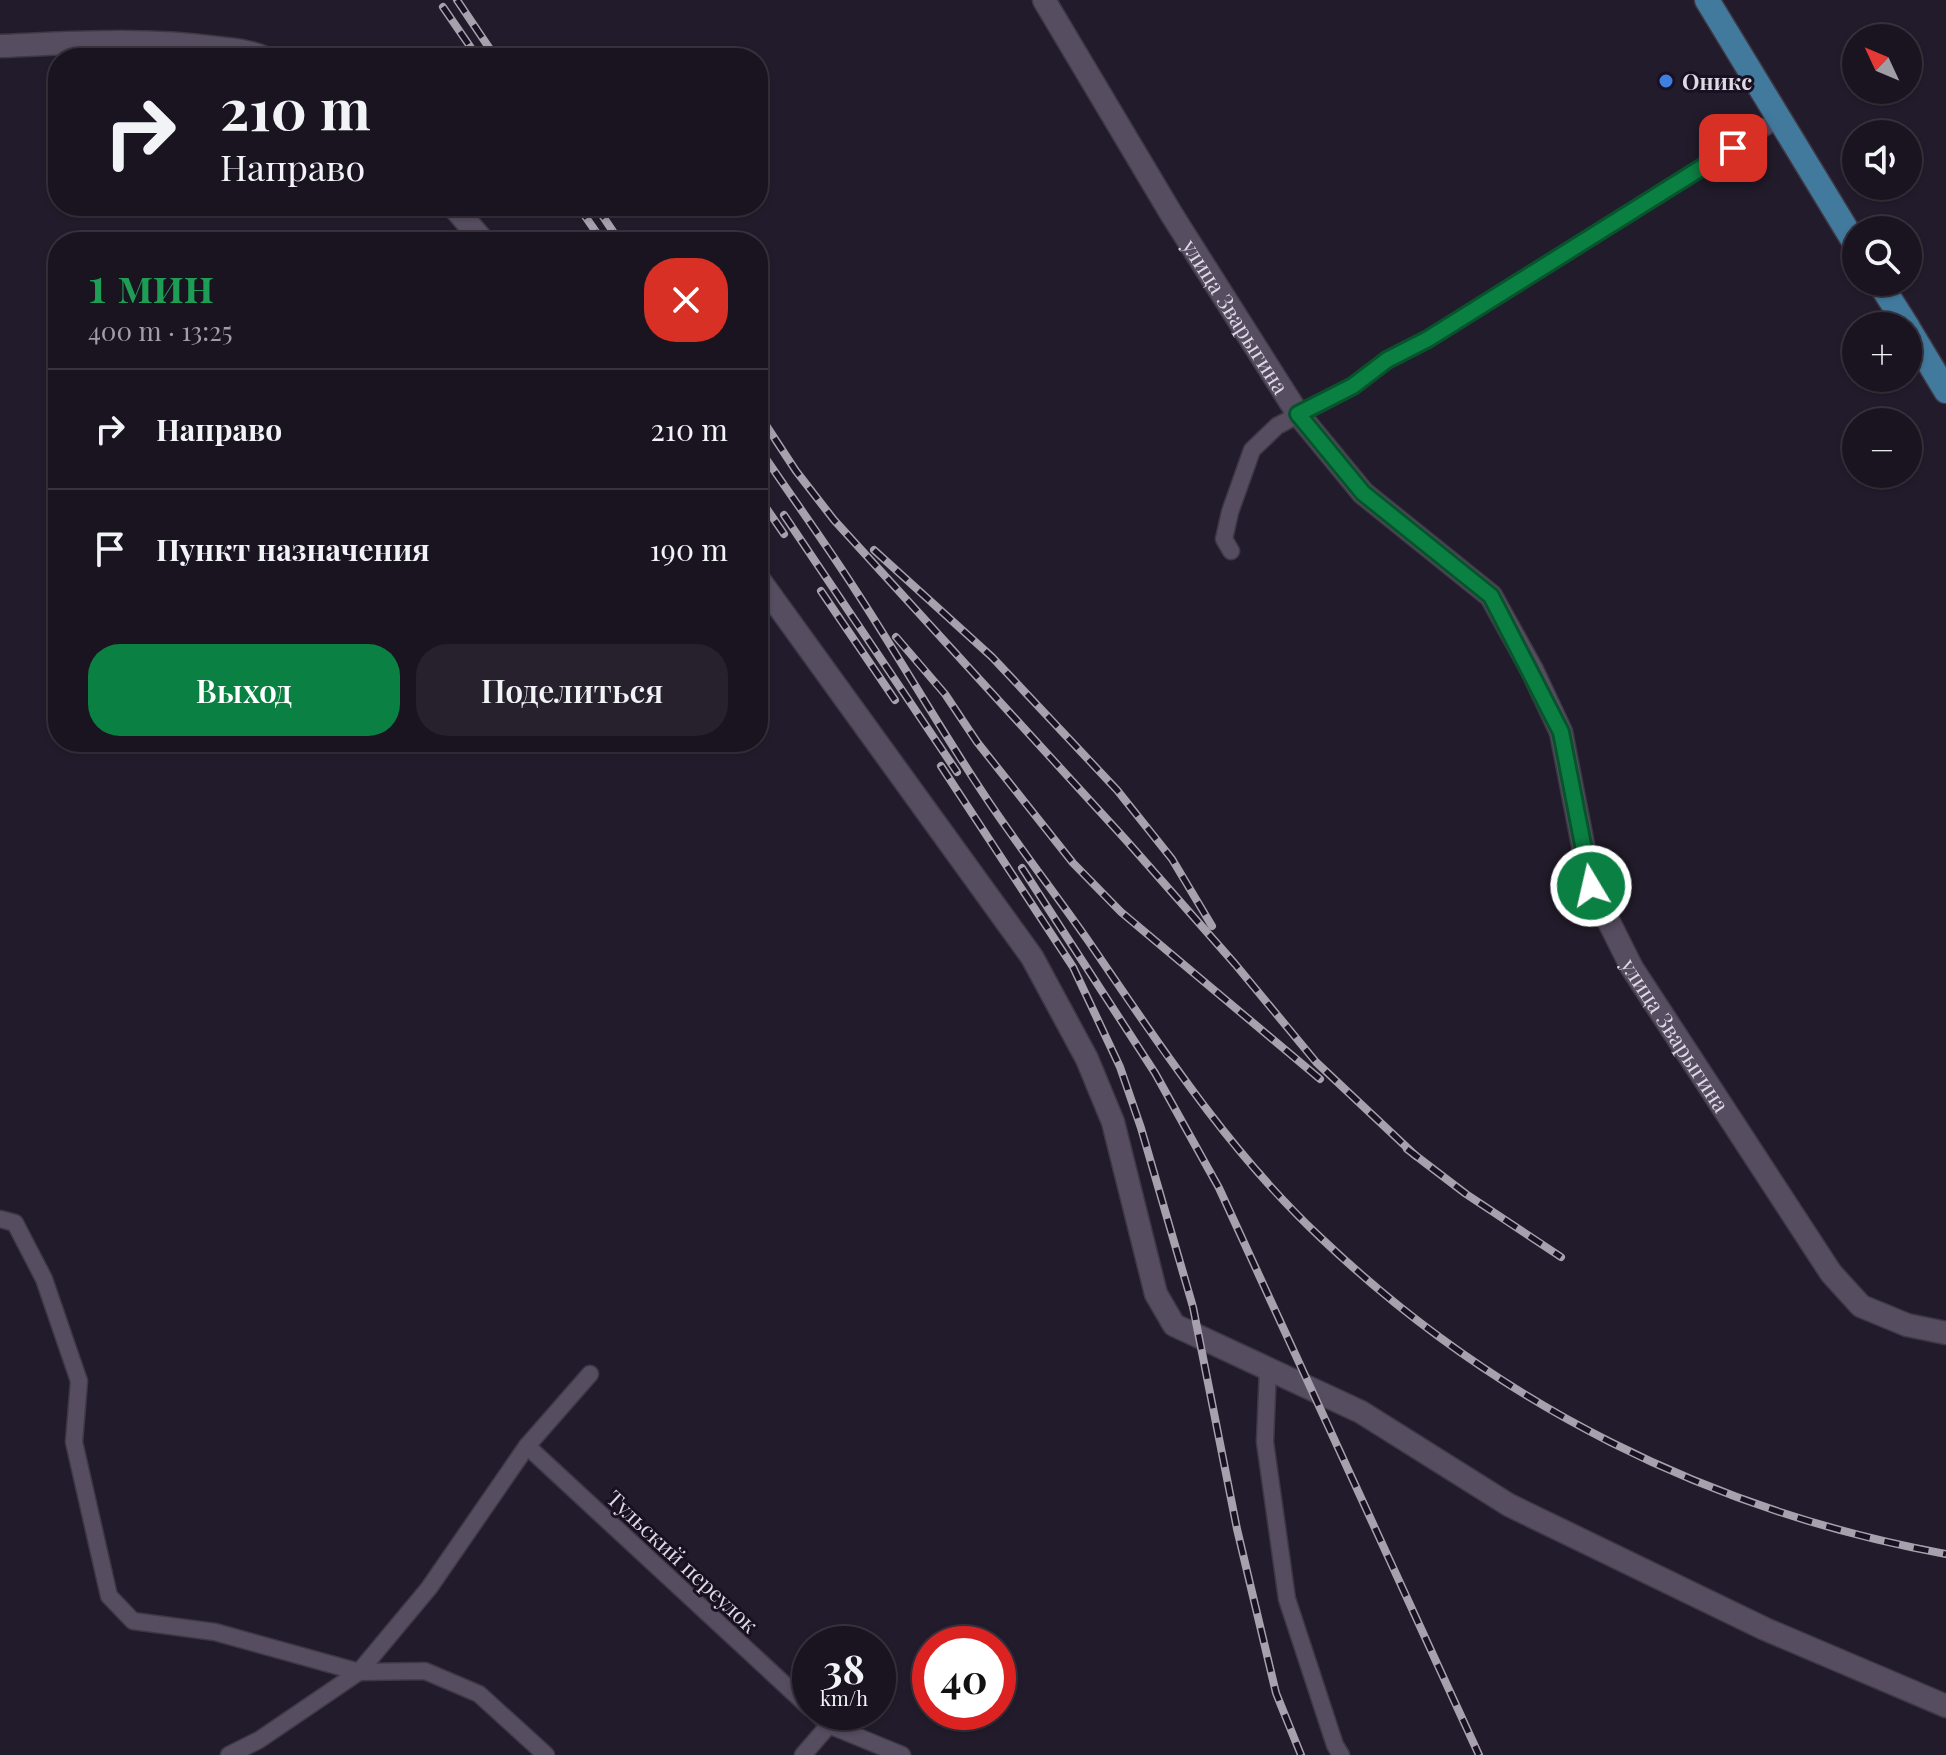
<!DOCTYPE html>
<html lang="ru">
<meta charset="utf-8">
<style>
:root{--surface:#1a1420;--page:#27212d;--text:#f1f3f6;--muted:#9f9ea5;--line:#38333e;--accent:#0b8043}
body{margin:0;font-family:"Playfair Display",serif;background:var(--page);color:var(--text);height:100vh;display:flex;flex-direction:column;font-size:30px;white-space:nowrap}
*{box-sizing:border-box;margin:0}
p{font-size:26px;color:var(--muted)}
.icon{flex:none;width:44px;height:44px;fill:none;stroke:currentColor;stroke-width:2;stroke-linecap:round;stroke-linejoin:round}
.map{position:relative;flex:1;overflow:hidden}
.drawer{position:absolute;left:48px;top:232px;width:720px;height:520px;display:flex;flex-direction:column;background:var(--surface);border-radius:32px;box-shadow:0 2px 6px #0004,0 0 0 2px var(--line)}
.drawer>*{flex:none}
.guide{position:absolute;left:48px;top:48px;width:720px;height:168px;border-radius:32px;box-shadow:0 2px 6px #0004,0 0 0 2px var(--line);background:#1a1420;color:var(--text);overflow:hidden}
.needle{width:52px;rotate:314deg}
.controls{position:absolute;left:1842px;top:24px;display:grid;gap:16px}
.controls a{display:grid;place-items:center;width:80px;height:80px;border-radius:50%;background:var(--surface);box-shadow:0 2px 6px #0004,0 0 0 2px var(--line);font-size:40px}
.speed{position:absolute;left:792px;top:1626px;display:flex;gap:16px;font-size:40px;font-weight:700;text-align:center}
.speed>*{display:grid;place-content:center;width:104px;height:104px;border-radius:50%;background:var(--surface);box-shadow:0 2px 6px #0004,0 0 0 2px var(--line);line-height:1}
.speed small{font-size:20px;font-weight:400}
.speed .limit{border:12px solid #d22;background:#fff;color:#111}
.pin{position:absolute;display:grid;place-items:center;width:68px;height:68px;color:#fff;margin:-34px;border-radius:16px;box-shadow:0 4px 12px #0006}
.me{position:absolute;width:88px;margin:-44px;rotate:351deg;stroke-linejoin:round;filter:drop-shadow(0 0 6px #0008)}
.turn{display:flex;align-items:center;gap:28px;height:168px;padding:0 40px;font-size:36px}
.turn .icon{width:104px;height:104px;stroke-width:2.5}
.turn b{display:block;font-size:56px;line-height:68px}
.round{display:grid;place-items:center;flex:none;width:84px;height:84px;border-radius:32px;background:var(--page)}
.headline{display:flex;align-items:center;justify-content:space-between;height:136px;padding:0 40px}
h1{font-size:48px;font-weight:600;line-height:60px;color:#1e9e55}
.primary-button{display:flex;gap:16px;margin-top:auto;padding:16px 40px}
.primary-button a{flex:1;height:92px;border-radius:32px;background:var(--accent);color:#fff;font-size:32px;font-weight:600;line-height:92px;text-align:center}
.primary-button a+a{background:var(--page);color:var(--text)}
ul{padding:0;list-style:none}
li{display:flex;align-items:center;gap:24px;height:120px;padding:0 40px;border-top:2px solid var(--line)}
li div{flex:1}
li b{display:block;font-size:30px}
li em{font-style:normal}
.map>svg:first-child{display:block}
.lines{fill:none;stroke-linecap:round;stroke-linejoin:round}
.street-casing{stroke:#3e3845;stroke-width:19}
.secondary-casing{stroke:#3e3845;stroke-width:25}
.primary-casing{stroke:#3e3845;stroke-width:27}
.street{stroke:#564d60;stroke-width:16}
.secondary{stroke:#564d60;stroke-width:22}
.primary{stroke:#427a9e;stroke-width:24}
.rail-casing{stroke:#a7a1ae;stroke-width:8}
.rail{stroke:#191121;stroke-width:5;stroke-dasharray:15;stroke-linecap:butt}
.route-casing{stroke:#07532c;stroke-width:20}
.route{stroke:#0b8043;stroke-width:14}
.shop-dot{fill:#3f7fe0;stroke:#191121;stroke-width:3}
.labels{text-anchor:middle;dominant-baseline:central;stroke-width:6;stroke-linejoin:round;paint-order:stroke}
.poi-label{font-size:22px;font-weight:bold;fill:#ded9e4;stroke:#191121;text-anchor:start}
.street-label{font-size:22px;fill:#ded9e4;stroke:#191121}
</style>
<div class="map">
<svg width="1946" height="1755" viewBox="0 0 1946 1755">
<rect width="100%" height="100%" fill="#221b2b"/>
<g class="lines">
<defs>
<g id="street">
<polyline points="1231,551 1224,539 1230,512 1252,450 1277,426 1353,386 1387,360 1428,339 1780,118"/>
<polyline points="0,1219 15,1223 44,1279 79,1381 74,1442 109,1596 133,1621 215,1632 359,1672 425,1671 479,1694 546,1755"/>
<polyline points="1268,1368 1265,1442 1287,1599 1335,1745 1341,1755"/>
<polyline points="527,1446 810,1708"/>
<polyline points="815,1712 829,1725 902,1755"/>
<polyline points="229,1755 259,1740 359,1672 429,1588 527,1446 590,1374"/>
<polyline points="803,1755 829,1725"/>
</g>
<g id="secondary">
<path id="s1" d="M1044,0L1172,215L1298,414L1363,493L1491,596L1532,670L1561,732L1591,886L1632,968L1831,1273L1861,1306L1907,1325L1946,1333"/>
<path d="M0,46C72,43 145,38 217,48C234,50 250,51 265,58"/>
<polyline points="453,206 484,242"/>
<polyline points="758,578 1032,957 1087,1059 1113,1122 1156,1294 1174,1325 1361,1412 1509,1505 1765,1629 1946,1706"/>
</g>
<g id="primary">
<polyline points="1707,0 1856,245"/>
<polyline points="1879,282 1907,326"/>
<polyline points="1908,328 1946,391"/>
</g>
</defs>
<!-- street casing -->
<use href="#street" class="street-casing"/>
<!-- secondary casing -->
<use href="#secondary" class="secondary-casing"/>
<!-- primary casing -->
<use href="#primary" class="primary-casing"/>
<!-- street -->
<use href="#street" class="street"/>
<!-- secondary -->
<use href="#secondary" class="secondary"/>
<!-- primary -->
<use href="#primary" class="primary"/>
<defs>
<g id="rail">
<polyline points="457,0 496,58"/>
<polyline points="443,7 478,58"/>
<polyline points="578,206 603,242"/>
<polyline points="596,206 620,242"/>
<polyline points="758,413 796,471 834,520 1125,839 1235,964 1316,1062 1416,1156"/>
<path d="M758,447C791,496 826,544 858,594C904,665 946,739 993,808C1023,852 1056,895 1087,939C1159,1044 1228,1151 1321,1238C1496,1404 1710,1511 1946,1554"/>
<polyline points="758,496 784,534"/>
<polyline points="784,515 957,772"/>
<polyline points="874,550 992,657 1117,790 1172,859 1212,926"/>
<polyline points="821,591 895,700"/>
<polyline points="896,637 945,694 977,742 1073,863 1121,912 1320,1079"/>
<polyline points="941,766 1073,967 1120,1067 1141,1128 1193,1307 1237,1529 1276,1693 1301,1755"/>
<polyline points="1022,868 1155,1073 1219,1188 1479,1755"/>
<polyline points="1407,1149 1466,1194 1561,1257"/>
</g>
</defs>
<!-- rail casing -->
<use href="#rail" class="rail-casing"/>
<!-- rail -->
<use href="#rail" class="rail"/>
</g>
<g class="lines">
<defs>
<polyline id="route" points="1591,886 1561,732 1491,596 1363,493 1298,414 1353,386 1387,360 1428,339 1733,148"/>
</defs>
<!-- route casing -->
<use href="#route" class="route-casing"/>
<!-- route -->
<use href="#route" class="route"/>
</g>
<!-- markers -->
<circle class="shop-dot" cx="1666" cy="81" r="8"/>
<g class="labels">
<!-- poi labels -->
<g class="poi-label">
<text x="1682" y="81">Оникс</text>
</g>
<!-- street labels -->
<g class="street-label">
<text stroke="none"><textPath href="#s1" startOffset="370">улица Зварыгина</textPath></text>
<text stroke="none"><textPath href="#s1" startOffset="1234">улица Зварыгина</textPath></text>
<text transform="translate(683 1561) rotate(43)">Тульский переулок</text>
</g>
</g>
</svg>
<div class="controls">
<a><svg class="needle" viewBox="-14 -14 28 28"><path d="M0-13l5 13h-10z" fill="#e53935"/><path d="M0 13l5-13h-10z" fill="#9f9ea5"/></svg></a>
<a><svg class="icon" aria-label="sound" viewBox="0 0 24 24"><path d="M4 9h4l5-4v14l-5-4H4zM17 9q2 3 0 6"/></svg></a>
<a><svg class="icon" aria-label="search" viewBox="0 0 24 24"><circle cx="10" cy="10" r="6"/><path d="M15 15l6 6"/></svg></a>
<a>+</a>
<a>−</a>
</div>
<div class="speed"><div>38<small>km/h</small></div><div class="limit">40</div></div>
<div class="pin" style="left:1733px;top:148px;background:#d93025"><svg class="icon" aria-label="arrive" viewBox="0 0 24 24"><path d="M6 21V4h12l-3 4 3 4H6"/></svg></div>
<svg class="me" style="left:1591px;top:886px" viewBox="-20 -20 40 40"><circle r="17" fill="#0b8043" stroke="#fff" stroke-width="3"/><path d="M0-11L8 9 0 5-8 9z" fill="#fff"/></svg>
<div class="guide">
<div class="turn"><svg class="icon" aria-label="right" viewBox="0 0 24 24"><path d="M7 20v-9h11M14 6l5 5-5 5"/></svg><div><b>210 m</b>Направо</div></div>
</div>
<section class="drawer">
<div class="headline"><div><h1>1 мин</h1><p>400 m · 13:25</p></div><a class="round" style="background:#d93025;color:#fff"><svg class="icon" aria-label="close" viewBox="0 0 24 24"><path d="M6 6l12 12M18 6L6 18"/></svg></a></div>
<ul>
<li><svg class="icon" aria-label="right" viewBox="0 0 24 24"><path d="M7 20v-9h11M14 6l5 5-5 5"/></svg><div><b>Направо</b></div><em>210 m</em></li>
<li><svg class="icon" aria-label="arrive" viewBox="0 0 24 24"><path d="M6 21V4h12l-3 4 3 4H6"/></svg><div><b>Пункт назначения</b></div><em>190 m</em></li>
</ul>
<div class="primary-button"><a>Выход</a><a>Поделиться</a></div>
</section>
</div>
